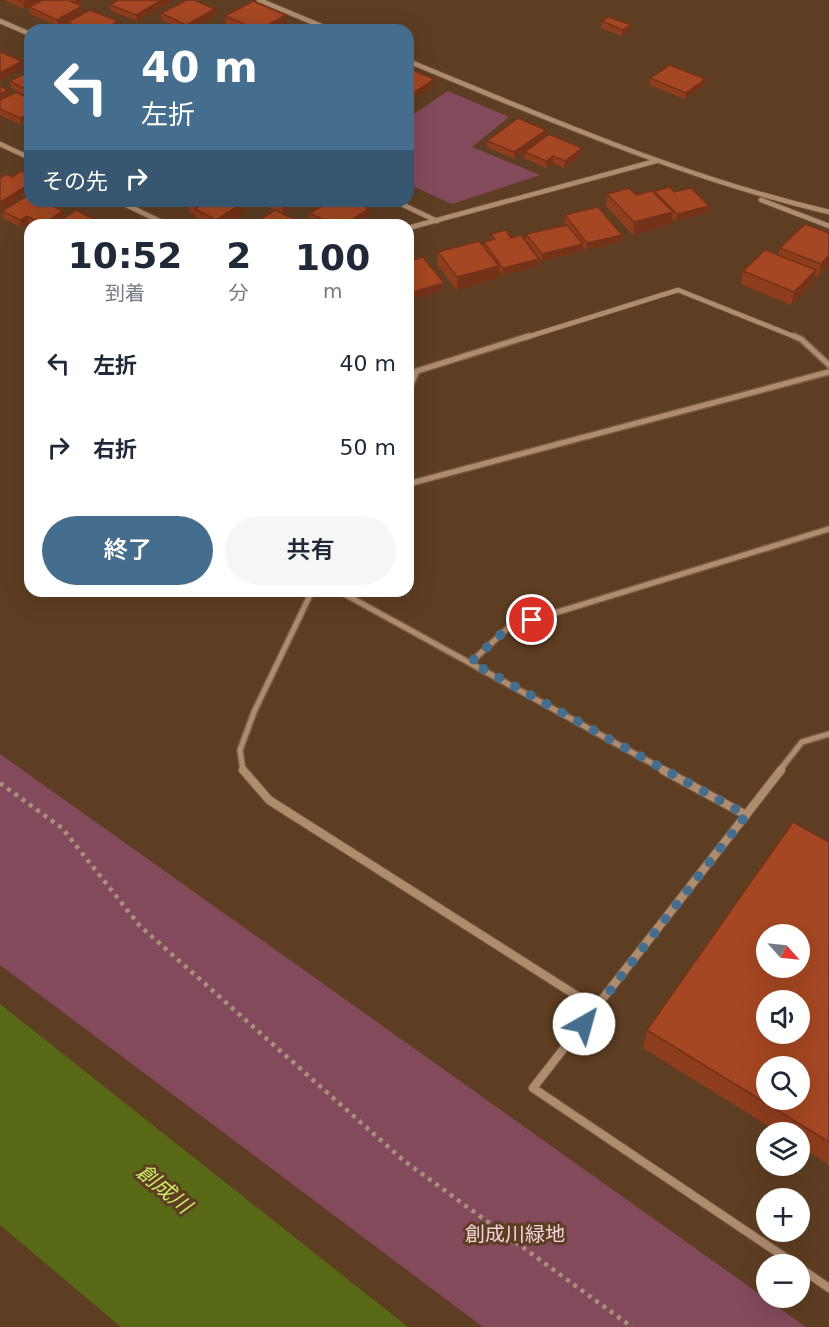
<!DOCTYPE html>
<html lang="ja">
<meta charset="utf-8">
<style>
:root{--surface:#fff;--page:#f6f6f7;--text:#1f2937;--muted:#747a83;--accent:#456d8d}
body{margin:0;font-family:"DejaVu Sans","Noto Sans JP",sans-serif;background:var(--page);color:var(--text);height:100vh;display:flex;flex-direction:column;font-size:22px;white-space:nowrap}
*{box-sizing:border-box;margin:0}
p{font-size:20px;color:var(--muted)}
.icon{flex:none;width:33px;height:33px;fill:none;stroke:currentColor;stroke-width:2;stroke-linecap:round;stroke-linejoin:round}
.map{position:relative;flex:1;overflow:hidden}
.details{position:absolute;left:24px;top:219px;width:390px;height:378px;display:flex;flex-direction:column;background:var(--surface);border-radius:18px;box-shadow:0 6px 24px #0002}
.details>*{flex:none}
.top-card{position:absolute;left:24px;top:24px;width:390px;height:183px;border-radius:18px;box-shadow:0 6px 24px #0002;background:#456d8d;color:#fff;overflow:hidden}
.needle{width:39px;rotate:117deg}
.controls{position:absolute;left:756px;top:924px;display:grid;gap:12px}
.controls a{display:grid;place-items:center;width:54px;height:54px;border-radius:50%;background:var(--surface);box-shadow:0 6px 24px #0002;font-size:30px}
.pin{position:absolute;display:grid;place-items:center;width:51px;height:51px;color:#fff;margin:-26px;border:3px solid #fff;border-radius:50%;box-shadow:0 2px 6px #0007}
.me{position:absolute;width:66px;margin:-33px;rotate:38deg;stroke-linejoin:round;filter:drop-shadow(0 0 4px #0008)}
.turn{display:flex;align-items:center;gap:21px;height:126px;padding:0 18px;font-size:27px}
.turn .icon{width:78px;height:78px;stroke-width:2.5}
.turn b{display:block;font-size:42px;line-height:51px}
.then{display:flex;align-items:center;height:57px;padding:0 18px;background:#0003;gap:12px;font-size:22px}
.eta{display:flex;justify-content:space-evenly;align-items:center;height:102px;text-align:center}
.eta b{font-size:36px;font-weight:600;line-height:42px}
.button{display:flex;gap:12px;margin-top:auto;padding:12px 18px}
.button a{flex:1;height:69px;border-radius:36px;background:var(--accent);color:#fff;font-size:24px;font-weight:600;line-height:69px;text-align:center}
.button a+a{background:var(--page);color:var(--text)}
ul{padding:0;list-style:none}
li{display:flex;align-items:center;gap:18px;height:84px;padding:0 18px}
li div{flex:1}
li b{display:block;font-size:22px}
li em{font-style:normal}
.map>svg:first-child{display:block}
.green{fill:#834a5b}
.water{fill:#586916}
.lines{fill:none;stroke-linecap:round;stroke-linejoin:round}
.street-far2-casing{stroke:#785d44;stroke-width:6}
.street-far1-casing{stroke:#785d44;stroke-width:8}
.street-casing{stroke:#785d44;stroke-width:10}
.path{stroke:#a9907b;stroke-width:4.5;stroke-dasharray:4 5;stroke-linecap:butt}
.street-far2{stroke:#b08c6e;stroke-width:4.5}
.street-far1{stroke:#b08c6e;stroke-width:5}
.street{stroke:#b08c6e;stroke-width:8}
.wall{fill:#8e3d1d}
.shaded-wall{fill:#743218}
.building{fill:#a54722;stroke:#743218;stroke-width:1.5;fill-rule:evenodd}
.route{stroke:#456d8d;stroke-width:10;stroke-dasharray:0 18}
.labels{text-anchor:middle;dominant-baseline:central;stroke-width:6;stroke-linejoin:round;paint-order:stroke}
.near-park-label{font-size:20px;fill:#f0d4db;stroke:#5e3e22}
.near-water-label{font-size:21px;font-style:italic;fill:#cbea64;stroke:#5e3e22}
</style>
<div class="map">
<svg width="829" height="1327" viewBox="0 0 829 1327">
<rect width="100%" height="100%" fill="#5e3e22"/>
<!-- green -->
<g class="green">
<polygon points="448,91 509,117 472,147 540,175 452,204 408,184 408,118"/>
<polygon points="0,754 806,1327 483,1327 0,965"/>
</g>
<!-- water -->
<polygon class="water" points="0,1004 408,1327 121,1327 0,1225"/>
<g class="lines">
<defs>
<g id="street-far2">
<polyline points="259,0 331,30"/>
<polyline points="0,21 30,34"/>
<path d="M408,61C547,118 683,178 829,212"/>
<polyline points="0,144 30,158"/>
<polyline points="761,200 829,226"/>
<polyline points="118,201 168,225"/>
<polyline points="395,201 437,221"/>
<polyline points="408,228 656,161"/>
<polyline points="524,338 678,290 798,338"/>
</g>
<g id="street-far1">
<polyline points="794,336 801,339 829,365"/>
<polyline points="408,391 417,371 529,336"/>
<polyline points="408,484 829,372"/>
<polyline points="339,591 666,771"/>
<polyline points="471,662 509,627 829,529"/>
<polyline points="243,771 240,750 254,712 312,591"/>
<polyline points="779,771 802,742 829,734"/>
</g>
<g id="street">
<polyline points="243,770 269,800 596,1008"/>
<polyline points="663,770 746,815"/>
<polyline points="781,770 533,1088 795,1264"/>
<polyline points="800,1268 829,1288"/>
</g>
</defs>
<!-- street-far2 casing -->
<use href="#street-far2" class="street-far2-casing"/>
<!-- street-far1 casing -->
<use href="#street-far1" class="street-far1-casing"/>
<!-- street casing -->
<use href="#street" class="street-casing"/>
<!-- path -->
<polyline class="path" points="0,783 62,828 140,926 403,1160 632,1327"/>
<!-- street-far2 -->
<use href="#street-far2" class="street-far2"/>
<!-- street-far1 -->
<use href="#street-far1" class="street-far1"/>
<!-- street -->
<use href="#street" class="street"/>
</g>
<!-- wall -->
<g class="wall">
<polygon points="4,0 42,0 24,9"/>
<polygon points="43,0 85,0 78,4 83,13 59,26 30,14 29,7"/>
<polygon points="118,0 171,0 171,2 137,21 111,11 110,5"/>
<polygon points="215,9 216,15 188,30 185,30 162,20 161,13"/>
<polygon points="225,16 286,27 281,30 230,30 226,28"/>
<polygon points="602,21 630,31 622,36 601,28"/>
<polygon points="67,22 119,28 114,30 72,30 68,28"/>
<polygon points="30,71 30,97 11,88 10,81"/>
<polygon points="650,78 704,85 685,99 649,85"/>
<polygon points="0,86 9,95 30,99 30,120 21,125 0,115"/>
<polygon points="546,130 545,136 514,159 487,147 487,141"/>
<polygon points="525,152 582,155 564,168 553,163 546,168 524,158"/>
<polygon points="654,191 674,192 709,206 708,212 676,221 672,217 671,224 633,235 606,206 607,194 636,195 654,193"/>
<polygon points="188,201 251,201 251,206 242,212 242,216 229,225 203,225 196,222 195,215 189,212"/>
<polygon points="256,201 303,201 283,214"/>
<polygon points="56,207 53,225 33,225 29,223 21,227 3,218 2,211"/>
<polygon points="369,209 369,216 354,225 319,225 310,220 310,213"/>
<polygon points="565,215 621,242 586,250 583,246 582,251 542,261 526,241 526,234 566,225 564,222"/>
<polygon points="829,233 829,265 818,277 814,275 813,283 791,305 741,284 743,271 779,255 780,248"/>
<polygon points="491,234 511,238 539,259 539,266 503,275 499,269 498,278 457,290 437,265 438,252 484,247 484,242 491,240"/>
<polygon points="408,262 444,283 444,290 413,299 408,293"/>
<polygon points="829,842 829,1165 800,1146 800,1132 778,1132 643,1048 647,1030"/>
</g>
<!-- shaded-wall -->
<g class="shaded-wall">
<polygon points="29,0 42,0 24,9 23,3"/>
<polygon points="75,0 85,0 76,5"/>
<polygon points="162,0 171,0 171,2 137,21 136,15"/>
<polygon points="82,6 83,13 59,26 57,20"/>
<polygon points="215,9 216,15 188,30 187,30 186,25"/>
<polygon points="286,15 286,27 281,30 259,30"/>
<polygon points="118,21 119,28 114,30 102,30"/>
<polygon points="631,25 630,31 622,36 623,30"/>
<polygon points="22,61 23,68 0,81 0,73"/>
<polygon points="434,79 434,85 410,101 410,106 408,107 408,101 410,100 410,95"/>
<polygon points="705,79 704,85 685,99 686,93"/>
<polygon points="8,90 10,96 0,101 0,94"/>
<polygon points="30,113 30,120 21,125 20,118"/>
<polygon points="546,130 545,136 514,159 514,152"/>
<polygon points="582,148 582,155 564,168 565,161"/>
<polygon points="553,156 553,163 546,168 546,161"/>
<polygon points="30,184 30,191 0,210 0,202"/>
<polygon points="55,201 56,207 50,211 49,204"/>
<polygon points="238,201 251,201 251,206 242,212 242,216 229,225 216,225 216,220"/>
<polygon points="282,201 303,201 283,214"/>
<polygon points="709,206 708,212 676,221 677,214"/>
<polygon points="369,209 369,216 354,225 343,225"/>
<polygon points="63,211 64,218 53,225 47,225 46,222"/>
<polygon points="673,212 671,224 633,235 634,222"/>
<polygon points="27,216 29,223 21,227 20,220"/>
<polygon points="40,219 42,225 38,225 37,221"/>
<polygon points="622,235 621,242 586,250 587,243"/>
<polygon points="583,244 582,251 542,261 542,254"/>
<polygon points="829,255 829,265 818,277 821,264"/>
<polygon points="539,259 539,266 503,275 503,268"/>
<polygon points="499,266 498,278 457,290 457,277"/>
<polygon points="816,270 813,283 791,305 794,292"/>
<polygon points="444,283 444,290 413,299 413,292"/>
</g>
<!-- building -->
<g class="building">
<polygon points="17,0 29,0 23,3"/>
<polygon points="43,0 68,0 82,6 57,20 29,7"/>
<polygon points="118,0 162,0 136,15 110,5"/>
<polygon points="187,0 194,0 215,9 186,25 161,13"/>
<polygon points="253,1 286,15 259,30 225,16"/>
<polygon points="90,10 118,21 102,30 83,30 84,30 67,22"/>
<polygon points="609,17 631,25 623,30 602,21"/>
<polygon points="130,25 141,30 122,30"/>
<polygon points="1,52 22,61 0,73 0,53"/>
<polygon points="670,65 705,79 686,93 650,78"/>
<polygon points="408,68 434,79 410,95 408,94"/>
<polygon points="30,71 29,91 10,81"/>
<polygon points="0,86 8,90 0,94"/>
<polygon points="16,92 30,99 30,113 20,118 0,109 0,100"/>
<polygon points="518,118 546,130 514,152 487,141"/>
<polygon points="549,134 582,148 565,161 553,156 546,161 525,152"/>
<polygon points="21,171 30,175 30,184 0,202 0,178 7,174 12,177"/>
<polygon points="670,187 674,192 691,188 709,206 677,214 654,191"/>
<polygon points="629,188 636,195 652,191 673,212 634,222 607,194"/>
<polygon points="30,194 30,201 55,201 49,204 63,211 46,222 40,219 37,221 27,216 20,220 2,211"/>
<polygon points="191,201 238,201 237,202 241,204 216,220 195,209 200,206"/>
<polygon points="330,201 353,201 369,209 343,225 332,225 310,213"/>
<polygon points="598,207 622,235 587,243 565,215"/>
<polygon points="76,210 106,225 53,225"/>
<polygon points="275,210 307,225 252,225"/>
<polygon points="805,224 829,233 829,255 821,264 780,248"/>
<polygon points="567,225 583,244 542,254 526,234"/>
<polygon points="506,230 511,238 521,235 539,259 503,268 484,242 495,239 491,234"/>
<polygon points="479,241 499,266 457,277 438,252"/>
<polygon points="765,250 816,270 794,292 743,271"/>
<polygon points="423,257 444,283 413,292 408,286 408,262"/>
<path d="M793,822L829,842V1142L647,1030ZM766,934H800V968H766ZM766,1000H800V1034H766ZM766,1066H800V1100H766Z"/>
</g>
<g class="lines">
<!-- route -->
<polyline class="route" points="532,620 509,627 471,662 746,815 584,1024"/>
</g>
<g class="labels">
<!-- near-park labels -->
<g class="near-park-label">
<text x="515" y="1234">創成川緑地</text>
</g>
<!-- near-water labels -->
<g class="near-water-label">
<text transform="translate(164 1189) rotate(40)">創成川</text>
</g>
</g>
</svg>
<div class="controls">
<a><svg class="needle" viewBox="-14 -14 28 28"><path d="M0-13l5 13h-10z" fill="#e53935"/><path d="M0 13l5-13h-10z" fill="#747a83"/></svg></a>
<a><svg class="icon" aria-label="sound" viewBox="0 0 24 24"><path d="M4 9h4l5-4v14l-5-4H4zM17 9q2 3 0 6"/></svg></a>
<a><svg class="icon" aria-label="search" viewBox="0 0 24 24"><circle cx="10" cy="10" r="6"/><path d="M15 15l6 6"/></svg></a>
<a><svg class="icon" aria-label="layers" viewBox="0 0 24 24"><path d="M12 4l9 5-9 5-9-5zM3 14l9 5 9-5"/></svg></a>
<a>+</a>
<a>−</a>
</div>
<div class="pin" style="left:532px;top:620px;background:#d93025"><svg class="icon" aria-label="arrive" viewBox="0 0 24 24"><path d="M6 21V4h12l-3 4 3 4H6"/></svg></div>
<svg class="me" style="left:584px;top:1024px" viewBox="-20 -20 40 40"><circle r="19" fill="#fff"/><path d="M0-13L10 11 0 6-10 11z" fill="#456d8d"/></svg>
<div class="top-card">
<div class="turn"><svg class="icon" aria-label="left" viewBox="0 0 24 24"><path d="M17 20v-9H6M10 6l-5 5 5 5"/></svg><div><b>40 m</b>左折</div></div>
<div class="then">その先<svg class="icon" aria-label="right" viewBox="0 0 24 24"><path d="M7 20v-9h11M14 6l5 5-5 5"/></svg></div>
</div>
<section class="details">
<div class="eta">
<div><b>10:52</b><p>到着</p></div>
<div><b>2</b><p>分</p></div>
<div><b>100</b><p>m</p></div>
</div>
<ul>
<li><svg class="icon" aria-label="left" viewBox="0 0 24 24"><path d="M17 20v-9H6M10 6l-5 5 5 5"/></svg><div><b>左折</b></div><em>40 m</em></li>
<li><svg class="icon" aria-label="right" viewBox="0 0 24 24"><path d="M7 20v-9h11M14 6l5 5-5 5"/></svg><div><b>右折</b></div><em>50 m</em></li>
</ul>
<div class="button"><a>終了</a><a>共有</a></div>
</section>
</div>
